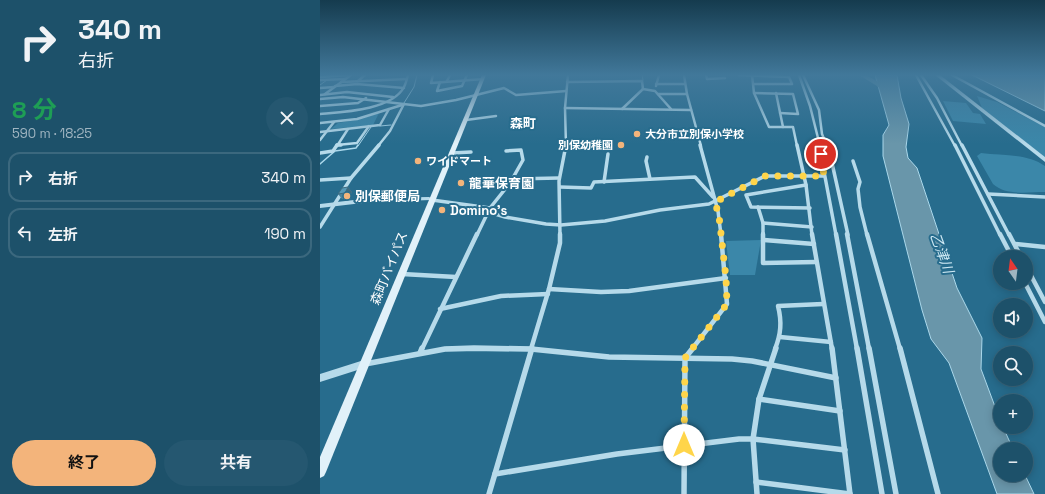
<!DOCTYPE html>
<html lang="ja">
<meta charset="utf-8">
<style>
:root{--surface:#1d516a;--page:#255770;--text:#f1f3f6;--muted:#a0b5c1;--line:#3b687e;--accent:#f3b47b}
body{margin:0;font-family:"Space Grotesk","Noto Sans JP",sans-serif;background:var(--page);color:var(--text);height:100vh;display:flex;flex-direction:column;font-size:15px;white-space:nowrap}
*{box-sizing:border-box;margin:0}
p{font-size:13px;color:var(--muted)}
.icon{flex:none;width:22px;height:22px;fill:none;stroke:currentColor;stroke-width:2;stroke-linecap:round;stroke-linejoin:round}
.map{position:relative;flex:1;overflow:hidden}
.side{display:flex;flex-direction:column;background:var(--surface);width:320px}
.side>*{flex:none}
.hud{background:#1d516a;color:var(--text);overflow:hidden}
.needle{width:26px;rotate:346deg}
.fabs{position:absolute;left:673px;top:250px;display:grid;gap:8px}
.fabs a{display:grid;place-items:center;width:40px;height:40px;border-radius:50%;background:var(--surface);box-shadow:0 2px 10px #0003,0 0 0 1px var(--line);font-size:20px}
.pin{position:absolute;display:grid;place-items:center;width:34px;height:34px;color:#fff;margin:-17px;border:2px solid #fff;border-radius:50%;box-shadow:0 1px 4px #0007}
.me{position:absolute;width:44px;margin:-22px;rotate:0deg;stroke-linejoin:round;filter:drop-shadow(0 0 3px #0008)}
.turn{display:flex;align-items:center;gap:14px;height:84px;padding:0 12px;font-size:18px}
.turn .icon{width:52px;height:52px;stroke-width:2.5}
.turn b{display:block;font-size:28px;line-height:34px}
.round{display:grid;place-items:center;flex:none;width:42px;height:42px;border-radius:21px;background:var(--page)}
.summary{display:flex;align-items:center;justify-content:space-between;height:68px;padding:0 12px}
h1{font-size:24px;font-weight:700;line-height:30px;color:#1e9e55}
.cta{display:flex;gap:8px;margin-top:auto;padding:8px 12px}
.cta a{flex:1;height:46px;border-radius:24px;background:var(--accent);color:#111;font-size:16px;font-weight:700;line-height:46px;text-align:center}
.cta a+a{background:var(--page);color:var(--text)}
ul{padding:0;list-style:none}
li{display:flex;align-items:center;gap:12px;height:50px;margin:0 8px 6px;padding:0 4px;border:2px solid var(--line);border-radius:12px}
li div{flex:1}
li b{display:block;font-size:15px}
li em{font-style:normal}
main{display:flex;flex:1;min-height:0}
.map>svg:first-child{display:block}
.green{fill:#3b87a9}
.water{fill:#6996aa;stroke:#abd8eb}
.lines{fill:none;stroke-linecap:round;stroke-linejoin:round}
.stream-far1{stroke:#abd8eb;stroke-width:1}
.stream{stroke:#abd8eb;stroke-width:1.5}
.river{fill:#6996aa;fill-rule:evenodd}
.minor-far3{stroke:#b6daea;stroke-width:2.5}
.minor-far2{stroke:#b6daea;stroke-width:3.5}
.minor-far1{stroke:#b6daea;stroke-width:4.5}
.minor{stroke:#b6daea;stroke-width:5.5}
.tertiary{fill:#b6daea;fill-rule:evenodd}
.secondary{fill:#e1f1f9;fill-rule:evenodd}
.wall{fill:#4b849d}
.shaded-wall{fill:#3d6b80}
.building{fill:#5799b7;stroke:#3d6b80}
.route{stroke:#ffd54a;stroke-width:7;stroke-dasharray:0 12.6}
.poi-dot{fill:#f3b47b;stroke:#276c8d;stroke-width:1.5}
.labels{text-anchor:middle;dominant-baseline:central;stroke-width:4;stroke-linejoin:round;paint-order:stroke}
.far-poi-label{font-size:11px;font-weight:bold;fill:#fff;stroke:#276c8d;text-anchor:start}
.far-quarter-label{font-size:13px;font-weight:bold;fill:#fff;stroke:#276c8d}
.poi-label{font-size:13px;font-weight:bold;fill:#fff;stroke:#276c8d;text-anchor:start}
.street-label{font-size:13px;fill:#fff;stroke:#276c8d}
.water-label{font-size:14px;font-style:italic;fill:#cee9f4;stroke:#276c8d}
</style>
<main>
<section class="side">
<div class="hud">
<div class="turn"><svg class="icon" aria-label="right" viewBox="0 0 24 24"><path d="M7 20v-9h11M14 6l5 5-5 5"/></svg><div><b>340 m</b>右折</div></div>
</div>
<div class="summary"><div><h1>8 分</h1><p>590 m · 18:25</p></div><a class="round"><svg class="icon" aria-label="close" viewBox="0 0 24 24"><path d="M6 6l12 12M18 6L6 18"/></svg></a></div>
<ul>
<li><svg class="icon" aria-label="right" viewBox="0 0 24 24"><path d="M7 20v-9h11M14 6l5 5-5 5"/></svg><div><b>右折</b></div><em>340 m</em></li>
<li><svg class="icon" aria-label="left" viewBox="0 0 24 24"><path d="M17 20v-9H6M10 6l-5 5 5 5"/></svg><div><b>左折</b></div><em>190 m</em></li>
</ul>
<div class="cta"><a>終了</a><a>共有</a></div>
</section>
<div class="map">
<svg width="725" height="494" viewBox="0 0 725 494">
<rect width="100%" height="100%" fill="#276c8d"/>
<!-- green -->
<g class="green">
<polygon points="657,96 677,102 725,127 725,157 662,108"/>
<polygon points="623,101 646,103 653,113 660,114 666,124 633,121"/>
<polygon points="59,113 53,125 11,129 18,123 36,120"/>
<path d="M661,153C683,156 707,153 725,166V192C708,192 686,196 673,184L657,156Z"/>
<polygon points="441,240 435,275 410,275 406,241"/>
</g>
<!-- water -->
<g class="water">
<polygon points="555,75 577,75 581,98 589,124 586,147 588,158 597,168 637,288 662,338 661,369 680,420 680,427 683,427 693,449 680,449 680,475 705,475 714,494 677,494 629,363 611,339 602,310 563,156 563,135 569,125"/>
<polygon points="652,75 725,75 725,111"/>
</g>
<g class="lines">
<!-- stream-far1 -->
<g class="stream-far1">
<polyline points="322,75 323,80"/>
<polyline points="0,85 7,80"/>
<polyline points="84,103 94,87 97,75"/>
<polyline points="60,126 71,125"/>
<polyline points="38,146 51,127"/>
</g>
<!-- stream -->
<polyline class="stream" points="0,164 15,151 36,148 38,145"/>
<!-- river -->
<path class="river" d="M539,75C551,75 562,84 570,92L565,93L557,86Z"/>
<!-- minor-far3 -->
<g class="minor-far3">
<polyline points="113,75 111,83 163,79"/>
<polyline points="364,75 367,94 381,146"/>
<polyline points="386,75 387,79 405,78"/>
<polyline points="419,75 469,77 472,84 434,84"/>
<polyline points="432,75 434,93 449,127 473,127 477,146"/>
<polyline points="479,75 490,106 500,146"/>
<polyline points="483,75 499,110 502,134 507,146"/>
<polyline points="596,75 635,146"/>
<polyline points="601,75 617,98 642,146"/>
<polyline points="632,75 725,126"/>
<polyline points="0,77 29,75"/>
<polyline points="0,80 25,79"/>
<polyline points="38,81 45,75"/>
<polyline points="127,81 130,75"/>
<polyline points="21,82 86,79"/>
<polyline points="120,82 117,91 142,86 147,75"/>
<polyline points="247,82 322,81 323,89 335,91 351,109"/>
<polyline points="336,84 365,84"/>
<polyline points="15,86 37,84 84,88"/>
<polyline points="336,86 339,75"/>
<polyline points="0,88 14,87"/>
<polyline points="434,93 473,94 478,114 460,113"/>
<polyline points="456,93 463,127"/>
<polyline points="5,94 31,75"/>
<polyline points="338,94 367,94"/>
<polyline points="0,95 27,92 73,97"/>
<polyline points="0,99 23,97 101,106 136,100 184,88 196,95 246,91"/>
<polyline points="0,106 38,103 46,98"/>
<polyline points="245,108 371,110"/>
<polyline points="302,109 323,89"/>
<path d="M0,114C23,112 72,110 84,87C86,83 87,79 88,75"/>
<polyline points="146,120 176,116"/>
<polyline points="0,123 37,119 82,105"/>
<polyline points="0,132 60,125 69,109"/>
<polyline points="0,140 14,122"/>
<polyline points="17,145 37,143 49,126"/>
<polyline points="17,146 28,129"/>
<polyline points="58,146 70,131 84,104"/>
<polyline points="246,146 245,108 248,75"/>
</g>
<!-- minor-far2 -->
<g class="minor-far2">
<polyline points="17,145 21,145"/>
<polyline points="380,145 398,211 401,235"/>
<polyline points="477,145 486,185 492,235"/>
<polyline points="499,145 516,235"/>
<polyline points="506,145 510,154 528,235"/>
<polyline points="635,145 680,235"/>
<polyline points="642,145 689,235"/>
<polyline points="0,153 13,151 17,145"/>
<polyline points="132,153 151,152"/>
<polyline points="327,157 326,161 330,179"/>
<polyline points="533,161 540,182 538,189 540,207 547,235"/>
<polyline points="192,179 239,178"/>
<polyline points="0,180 31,178"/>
<polyline points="284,182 288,154"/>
<polyline points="486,185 426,195 431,207 490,208"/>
<polyline points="240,187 271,188 274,182 375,177 393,197"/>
<polyline points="668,194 725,197"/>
<polyline points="112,200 170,208 175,214 185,217 226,224 241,225 285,221 340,210 389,204 445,176 504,176"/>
<polyline points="438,207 443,223 443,235"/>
<polyline points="443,223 492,227"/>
<polyline points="0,227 31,178 59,145"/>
<polyline points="157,235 170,208 190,183 203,160 201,150 186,151"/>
<polyline points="240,235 239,181 246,145"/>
</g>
<!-- minor-far1 -->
<g class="minor-far1">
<polyline points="443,234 443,263 496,262"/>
<polyline points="492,234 512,349"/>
<polyline points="516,234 537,349"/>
<polyline points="527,234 549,349"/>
<polyline points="547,234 580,349"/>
<polyline points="680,234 692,257"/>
<polyline points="689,234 701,257"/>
<polyline points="444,240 494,244"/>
<polyline points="695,244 725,247"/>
<polyline points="706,266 725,302"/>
<polyline points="82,274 136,277"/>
<polyline points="705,283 725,322"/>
<polyline points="229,289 281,292 309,291 406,278"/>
<polyline points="120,309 181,296 228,294"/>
<polyline points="460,337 511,342"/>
<polyline points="102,349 157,234"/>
<polyline points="126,349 209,349"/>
<polyline points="211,349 229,289 240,243 240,234"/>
<polyline points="372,349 407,304 401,234"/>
<path d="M455,349C461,334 462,322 458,306L503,304"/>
</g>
<!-- minor -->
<g class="minor">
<polyline points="512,348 530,494"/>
<polyline points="537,348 562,494"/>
<polyline points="549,348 576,494"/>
<polyline points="580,348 618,494"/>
<polyline points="100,353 102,348"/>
<polyline points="45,364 125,349 154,348 211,349 289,357 412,359 432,361 516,378"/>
<polyline points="439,399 520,411"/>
<polyline points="175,474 297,454 419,439 433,439 525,450"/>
<polyline points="436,482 530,494"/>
<polyline points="169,494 212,348"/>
<polyline points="364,494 365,358 373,348"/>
<polyline points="437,494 433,439 439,399 456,348"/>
</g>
<!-- tertiary -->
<g class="tertiary">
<polygon points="615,75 620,75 725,157 725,162"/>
<polygon points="109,197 111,198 112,199 111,200 51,202 0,208 0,204 51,198"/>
<polygon points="44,360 47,361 48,364 47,367 0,382 0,374"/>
</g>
<!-- secondary -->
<polygon class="secondary" points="162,75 166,75 6,472 4,476 0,478 0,457"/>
</g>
<!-- wall -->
<polygon class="wall" points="28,187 32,192 29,198 22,199 18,194"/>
<!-- shaded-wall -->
<polygon class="shaded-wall" points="28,187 32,192 29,198 25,193"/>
<!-- building -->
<polygon class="building" points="28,187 25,193 18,194 22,188"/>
<!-- sky -->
<linearGradient id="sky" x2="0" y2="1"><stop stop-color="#153b4e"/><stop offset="0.52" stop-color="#41789a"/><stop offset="1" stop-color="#41789a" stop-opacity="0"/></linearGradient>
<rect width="725" height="144" fill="url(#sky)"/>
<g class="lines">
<!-- route -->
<polyline class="route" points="364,445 365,358 407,304 406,278 399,216 395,202 445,176 504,176 501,154"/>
</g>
<!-- markers -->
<g class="poi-dot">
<circle cx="317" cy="134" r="4"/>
<circle cx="301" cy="145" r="4"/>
<circle cx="98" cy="161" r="4"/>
<circle cx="141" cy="183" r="4"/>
<circle cx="27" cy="196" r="4"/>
<circle cx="122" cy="210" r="4"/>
</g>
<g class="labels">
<!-- far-poi labels -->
<g class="far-poi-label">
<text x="325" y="134">大分市立別保小学校</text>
<text x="293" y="145" text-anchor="end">別保幼稚園</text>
<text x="106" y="161">ワイドマート</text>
</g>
<!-- far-quarter labels -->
<g class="far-quarter-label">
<text x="203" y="123">森町</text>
</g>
<!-- poi labels -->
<g class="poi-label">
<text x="149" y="183">龍華保育園</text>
<text x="35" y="196">別保郵便局</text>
<text x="130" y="210">Domino's</text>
</g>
<!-- street labels -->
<g class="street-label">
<text transform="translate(69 268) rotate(-68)">森町バイパス</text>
</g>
<!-- water labels -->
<g class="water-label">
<text transform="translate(622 253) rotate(70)">乙津川</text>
</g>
</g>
</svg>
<div class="fabs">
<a><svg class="needle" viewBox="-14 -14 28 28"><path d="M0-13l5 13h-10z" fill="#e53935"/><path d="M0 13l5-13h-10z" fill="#a0b5c1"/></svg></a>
<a><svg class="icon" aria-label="sound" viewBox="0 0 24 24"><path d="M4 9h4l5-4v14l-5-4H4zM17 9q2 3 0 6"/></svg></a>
<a><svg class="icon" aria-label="search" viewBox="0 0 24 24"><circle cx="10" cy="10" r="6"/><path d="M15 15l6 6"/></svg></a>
<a>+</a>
<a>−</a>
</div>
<div class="pin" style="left:501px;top:154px;background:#d93025"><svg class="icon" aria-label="arrive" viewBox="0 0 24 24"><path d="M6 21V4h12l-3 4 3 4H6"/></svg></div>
<svg class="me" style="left:364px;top:445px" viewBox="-20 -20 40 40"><circle r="19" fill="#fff"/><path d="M0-13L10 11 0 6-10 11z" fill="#ffd54a"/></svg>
</div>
</main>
